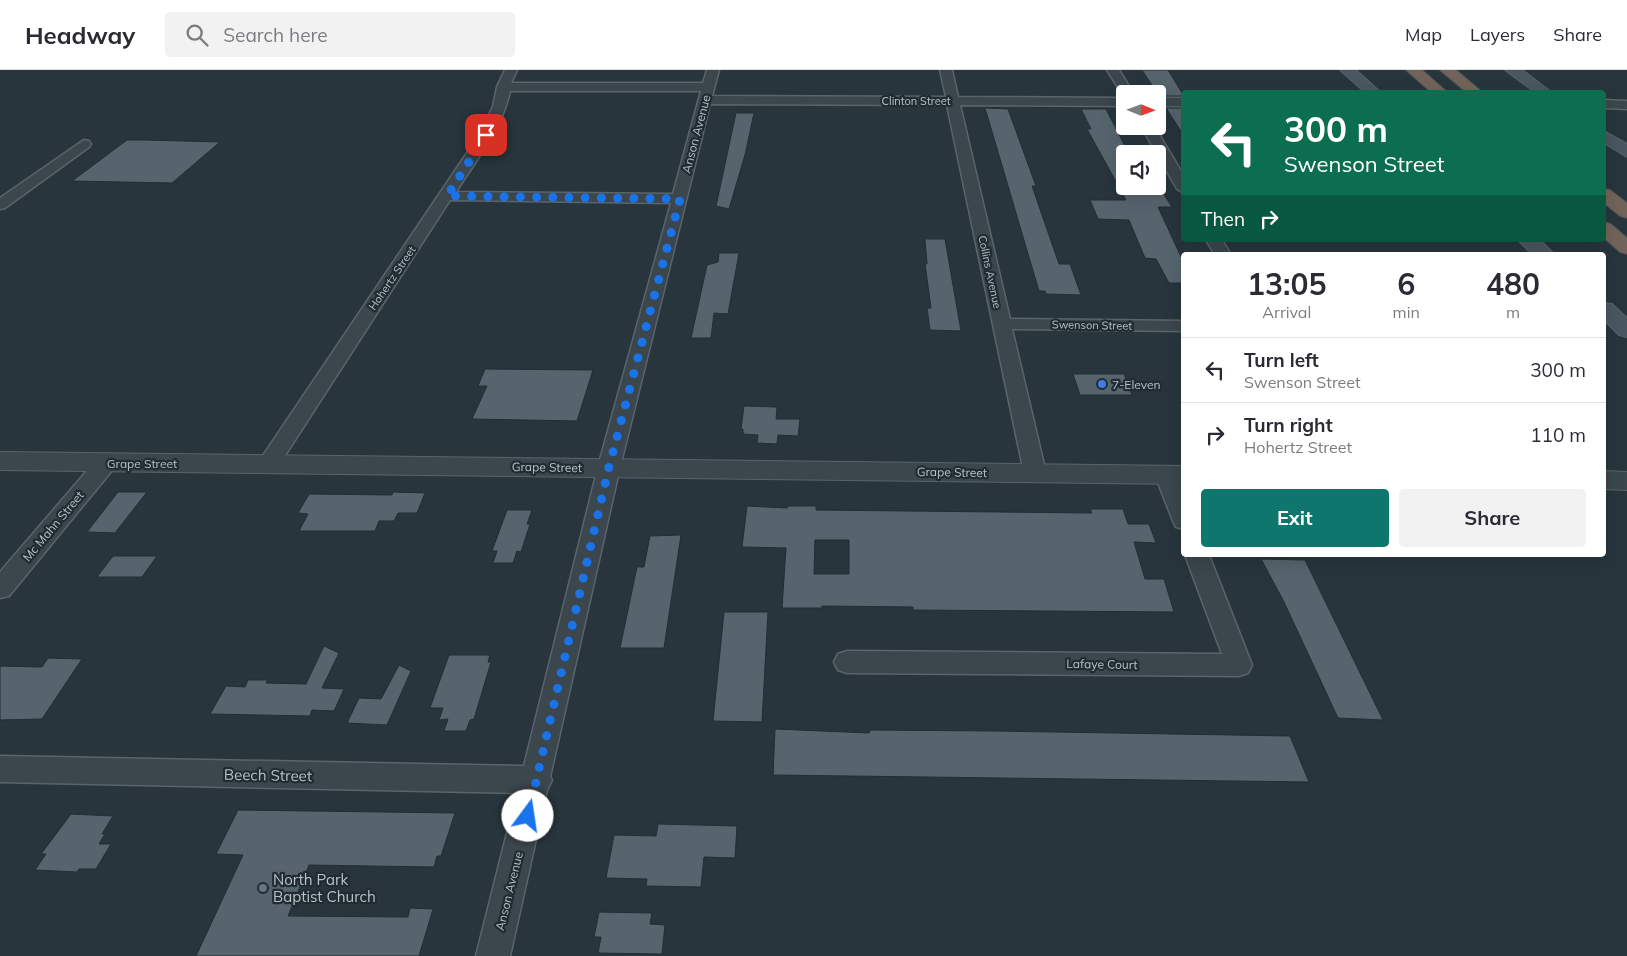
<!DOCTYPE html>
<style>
:root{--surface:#fff;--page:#f2f2f3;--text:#2b2b33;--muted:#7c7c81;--line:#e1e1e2;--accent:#0f766e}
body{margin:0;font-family:Mulish,sans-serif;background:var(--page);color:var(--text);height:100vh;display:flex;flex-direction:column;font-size:19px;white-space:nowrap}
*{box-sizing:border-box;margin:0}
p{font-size:16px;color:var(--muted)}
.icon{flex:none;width:28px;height:28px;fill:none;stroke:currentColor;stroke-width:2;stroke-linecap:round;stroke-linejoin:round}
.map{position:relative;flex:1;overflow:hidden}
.side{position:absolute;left:1181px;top:182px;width:425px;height:305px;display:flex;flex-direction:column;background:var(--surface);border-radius:5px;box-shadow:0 5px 20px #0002}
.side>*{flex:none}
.hud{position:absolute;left:1181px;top:20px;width:425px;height:152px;border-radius:5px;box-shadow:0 5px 20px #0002;background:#0b6e4f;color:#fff;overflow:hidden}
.needle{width:32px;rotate:91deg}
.fabs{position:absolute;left:1116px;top:15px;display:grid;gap:10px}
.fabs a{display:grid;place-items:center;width:50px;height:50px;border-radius:5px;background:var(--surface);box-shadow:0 5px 20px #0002;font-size:25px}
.pin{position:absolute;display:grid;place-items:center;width:42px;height:42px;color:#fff;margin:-21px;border-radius:10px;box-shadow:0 2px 8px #0006}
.me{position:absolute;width:55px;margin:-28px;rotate:14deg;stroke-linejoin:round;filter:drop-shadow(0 0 4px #0008)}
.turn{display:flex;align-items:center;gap:18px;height:105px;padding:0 20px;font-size:22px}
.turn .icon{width:65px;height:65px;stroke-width:2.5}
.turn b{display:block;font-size:35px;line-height:42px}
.then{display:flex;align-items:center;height:48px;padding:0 20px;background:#0003;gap:10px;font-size:19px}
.eta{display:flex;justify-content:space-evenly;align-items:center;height:85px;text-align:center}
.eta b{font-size:30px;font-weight:700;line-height:35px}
.cta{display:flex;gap:10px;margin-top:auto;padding:10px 20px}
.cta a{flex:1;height:58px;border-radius:5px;background:var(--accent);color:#fff;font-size:20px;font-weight:700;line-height:58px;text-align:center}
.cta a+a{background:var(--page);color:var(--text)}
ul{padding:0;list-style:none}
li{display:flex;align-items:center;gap:15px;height:65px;padding:0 20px;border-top:1px solid var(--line)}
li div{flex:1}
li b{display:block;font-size:19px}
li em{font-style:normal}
header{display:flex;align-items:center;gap:30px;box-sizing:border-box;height:70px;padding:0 25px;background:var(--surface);border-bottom:1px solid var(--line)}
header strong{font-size:24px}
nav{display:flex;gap:28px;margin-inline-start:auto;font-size:18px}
.search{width:350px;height:45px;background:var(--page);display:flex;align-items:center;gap:12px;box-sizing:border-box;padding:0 18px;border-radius:5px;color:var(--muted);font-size:19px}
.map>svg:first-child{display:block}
.building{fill:#56646d;stroke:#222d34;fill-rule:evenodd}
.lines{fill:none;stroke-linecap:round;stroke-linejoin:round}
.minor-casing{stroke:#59646b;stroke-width:3}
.tertiary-casing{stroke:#59646b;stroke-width:2}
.secondary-casing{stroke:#59646b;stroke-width:2}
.motorway-casing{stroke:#465158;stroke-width:2}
.minor{fill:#3b464d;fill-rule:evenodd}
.tertiary{fill:#3b464d;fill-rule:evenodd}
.secondary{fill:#4a5660;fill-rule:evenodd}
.motorway{fill:#726459;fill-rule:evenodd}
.route{stroke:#1a73e8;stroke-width:9;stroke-dasharray:0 16.2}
.shop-dot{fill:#3f7fe0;stroke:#202b32;stroke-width:2}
.worship-dot{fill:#6b7280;stroke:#202b32;stroke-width:2}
.labels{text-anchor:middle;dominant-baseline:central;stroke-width:4.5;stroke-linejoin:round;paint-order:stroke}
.far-street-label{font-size:11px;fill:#b8c1c8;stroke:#202b32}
.street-label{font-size:12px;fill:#b8c1c8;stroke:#202b32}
.poi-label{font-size:12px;fill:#b8c1c8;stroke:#202b32;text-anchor:start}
.near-street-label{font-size:15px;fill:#b8c1c8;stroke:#202b32}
.near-poi-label{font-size:15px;fill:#b8c1c8;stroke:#202b32;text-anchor:start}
</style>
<header>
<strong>Headway</strong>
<div class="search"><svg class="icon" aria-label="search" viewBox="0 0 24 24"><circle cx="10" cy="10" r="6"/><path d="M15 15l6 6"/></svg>Search here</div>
<nav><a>Map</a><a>Layers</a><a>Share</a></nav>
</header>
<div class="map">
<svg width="1627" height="886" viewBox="0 0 1627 886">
<rect width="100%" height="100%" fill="#28353d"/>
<!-- building -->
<g class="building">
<polygon points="1142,0 1168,0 1184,26 1159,26"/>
<polygon points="985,38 1008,39 1036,116 1032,116 1059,194 1070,194 1081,225 1046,224 1045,221 1039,221"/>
<polygon points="1166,38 1184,38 1184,66"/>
<polygon points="1081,39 1106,39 1128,82 1139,82 1140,84 1125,84 1125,116 1158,115 1172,137 1158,137 1184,193 1184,213 1169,213 1156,189 1145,188 1129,150 1098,149 1090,130 1126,130 1087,59 1091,59"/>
<polygon points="736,43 754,43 745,85 729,139 716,136"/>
<polygon points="127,70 145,70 220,72 172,113 72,111"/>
<polygon points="925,169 945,169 961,261 930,260 927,238 931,238 925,194 927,194"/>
<polygon points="719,183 739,183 728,244 714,243 711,268 691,268 707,195 718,192"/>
<polygon points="485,299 593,300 577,351 472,349 487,316 478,316"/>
<polygon points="1073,304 1124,304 1132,325 1080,325"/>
<polygon points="744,336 777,337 776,349 800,349 798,366 778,365 777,374 757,373 758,365 743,364 743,359 741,359"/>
<polygon points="118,422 147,422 115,463 87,462"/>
<polygon points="393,422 425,423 417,443 398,443 394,451 379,451 375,461 299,461 308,444 298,443 309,424 392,425"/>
<path d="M747,436L787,438L788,436H816V440L1092,443L1090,439H1123L1128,454H1149L1156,473L1134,472L1145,509H1164L1174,542L913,540V537L822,536V538H782L786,478L742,477ZM815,470H849V504H814Z"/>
<polygon points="507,440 532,440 527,454 530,454 521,482 517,481 513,493 493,493 497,481 492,481"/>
<polygon points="681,465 664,578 620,578 637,497 644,497 650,466"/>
<polygon points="113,486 157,486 142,507 97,507"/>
<polygon points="1261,489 1305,490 1383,650 1338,648 1284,532"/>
<polygon points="724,542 768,542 762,652 713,651"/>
<polygon points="324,576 339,583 322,618 344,619 334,641 312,640 310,646 210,644 226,616 245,617 248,610 268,610 266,613 306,614"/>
<polygon points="449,585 490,585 488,592 491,592 474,649 470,650 466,661 444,661 448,649 439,650 443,638 430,638"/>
<polygon points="48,588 82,589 42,649 0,650 0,596 42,597"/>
<polygon points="399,595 411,601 387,655 347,653 359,628 381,629"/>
<polygon points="775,659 869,663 870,660 994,661 1290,666 1309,712 773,705"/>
<polygon points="238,740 455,743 441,786 437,786 434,797 309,795 288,846 408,847 410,838 433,839 419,886 196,886 243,785 216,784"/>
<polygon points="71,744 113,746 102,764 105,764 99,774 111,774 96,799 79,799 77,802 35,800 46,784 41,784"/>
<polygon points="658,754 737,756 735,788 704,787 701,817 646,816 647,809 606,808 614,765 656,766"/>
<polygon points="599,842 652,843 650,854 665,855 662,884 598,883 601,867 594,867"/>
</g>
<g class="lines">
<defs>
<g id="minor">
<path d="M505,0H517L511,13H703L707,0H719L712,26L946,27L940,0H952L958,27L1125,28V36L960,35L1010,249L1184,251V261L1012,259L1046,403L1043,408L1035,410L1027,408L1024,403L947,35L710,34L620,397L550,707L552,710L547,720L510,886H476L517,723L0,712V686L524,696L598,397L671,133L450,130L277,398L269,400L261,398L258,393L479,65L493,37L497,17ZM510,21H701L673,124L456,122C476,90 502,59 510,21Z"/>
<polygon points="1107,0 1119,0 1134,24 1125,24 1124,27"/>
<rect x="1158" y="28" width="26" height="8"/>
<polygon points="1604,30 1627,31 1627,39 1604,38"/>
<polygon points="1141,56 1154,56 1184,106 1184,123 1177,119"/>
<polygon points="84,70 89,71 91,74 89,77 5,138 0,139 0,128"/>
<polygon points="1206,170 1222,170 1231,185 1215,185"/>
<polygon points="106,386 114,388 117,393 114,398 9,526 0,528 0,502 98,388"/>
<polygon points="1166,398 1174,400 1184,422 1184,459 1176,457 1173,451 1155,405 1158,400"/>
<polygon points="1185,485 1209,485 1252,595 1248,603 1239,606 847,603 838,600 834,592 838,584 847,581 1222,584"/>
</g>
<g id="tertiary">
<polygon points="0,382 1184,396 1184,414 0,400"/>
<polygon points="1604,401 1627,402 1627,420 1604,419"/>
</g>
<g id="secondary">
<polygon points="1340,0 1356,0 1380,22 1365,22"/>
<polygon points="1505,0 1522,0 1551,22 1535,22"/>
<polygon points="1604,61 1627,74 1627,87 1604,73"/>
<polygon points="1518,170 1540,170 1555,185 1533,185"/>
<polygon points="1604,233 1612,234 1627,248 1627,267 1619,265 1604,250"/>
</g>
<g id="motorway">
<polygon points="1406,0 1422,0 1447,22 1431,22"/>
<polygon points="1440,0 1456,0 1482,22 1466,22"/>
<polygon points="1604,119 1610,120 1627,133 1627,148 1620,146 1604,133"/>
<polygon points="1604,152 1611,154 1627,168 1627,184 1620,182 1604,168"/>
</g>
</defs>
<!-- minor casing -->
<use href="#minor" class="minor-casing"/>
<!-- tertiary casing -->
<use href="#tertiary" class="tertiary-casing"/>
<!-- secondary casing -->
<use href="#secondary" class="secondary-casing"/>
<!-- motorway casing -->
<use href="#motorway" class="motorway-casing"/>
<!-- minor -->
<use href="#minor" class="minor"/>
<!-- tertiary -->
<use href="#tertiary" class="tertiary"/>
<!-- secondary -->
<use href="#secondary" class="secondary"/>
<!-- motorway -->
<use href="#motorway" class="motorway"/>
</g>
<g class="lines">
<!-- route -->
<polyline class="route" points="486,65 447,126 680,129 609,397 528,746"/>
</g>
<!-- markers -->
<circle class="shop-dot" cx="1102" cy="314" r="5"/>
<circle class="worship-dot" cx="263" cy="818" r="5"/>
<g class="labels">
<!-- far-street labels -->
<g class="far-street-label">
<text x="916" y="31">Clinton Street</text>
<text transform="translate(990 202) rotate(78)">Collins Avenue</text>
<text transform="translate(392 208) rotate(-56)">Hohertz Street</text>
<text transform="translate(1092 255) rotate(1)">Swenson Street</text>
</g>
<!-- street labels -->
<g class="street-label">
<text transform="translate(696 64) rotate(-75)">Anson Avenue</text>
<text x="142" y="393">Grape Street</text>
<text transform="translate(547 397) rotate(1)">Grape Street</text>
<text transform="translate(952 402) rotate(1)">Grape Street</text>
<text transform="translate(53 456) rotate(-50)">Mc Mahn Street</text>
<text transform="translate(1102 594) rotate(1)">Lafaye Court</text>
<text transform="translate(509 821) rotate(-76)">Anson Avenue</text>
</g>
<!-- poi labels -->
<g class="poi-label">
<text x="1112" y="314">7-Eleven</text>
</g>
<!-- near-street labels -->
<g class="near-street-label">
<text transform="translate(268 705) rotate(1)">Beech Street</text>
</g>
<!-- near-poi labels -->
<g class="near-poi-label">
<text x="273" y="809">North Park<tspan x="273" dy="17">Baptist Church</tspan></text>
</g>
</g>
</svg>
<div class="fabs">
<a><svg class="needle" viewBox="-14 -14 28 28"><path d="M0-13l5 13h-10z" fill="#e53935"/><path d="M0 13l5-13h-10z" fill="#7c7c81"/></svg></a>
<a><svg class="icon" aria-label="sound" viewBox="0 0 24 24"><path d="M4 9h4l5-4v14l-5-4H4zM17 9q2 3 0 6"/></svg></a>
</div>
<div class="pin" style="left:486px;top:65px;background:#d93025"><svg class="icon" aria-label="arrive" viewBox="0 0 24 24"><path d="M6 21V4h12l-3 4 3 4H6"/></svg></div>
<svg class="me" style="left:528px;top:746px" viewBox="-20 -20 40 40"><circle r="19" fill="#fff"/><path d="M0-13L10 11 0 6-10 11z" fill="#1a73e8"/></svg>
<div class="hud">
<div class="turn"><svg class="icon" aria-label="left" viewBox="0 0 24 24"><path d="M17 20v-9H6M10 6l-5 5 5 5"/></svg><div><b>300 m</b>Swenson Street</div></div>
<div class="then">Then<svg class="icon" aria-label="right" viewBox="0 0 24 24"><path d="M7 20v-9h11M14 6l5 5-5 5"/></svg></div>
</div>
<section class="side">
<div class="eta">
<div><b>13:05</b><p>Arrival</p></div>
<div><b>6</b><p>min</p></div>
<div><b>480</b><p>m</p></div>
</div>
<ul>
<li><svg class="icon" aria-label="left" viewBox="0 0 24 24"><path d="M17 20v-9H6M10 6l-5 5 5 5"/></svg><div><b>Turn left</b><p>Swenson Street</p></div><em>300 m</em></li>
<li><svg class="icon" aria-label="right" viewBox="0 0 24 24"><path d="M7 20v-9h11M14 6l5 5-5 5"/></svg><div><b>Turn right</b><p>Hohertz Street</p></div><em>110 m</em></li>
</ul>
<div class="cta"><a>Exit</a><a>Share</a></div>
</section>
</div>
